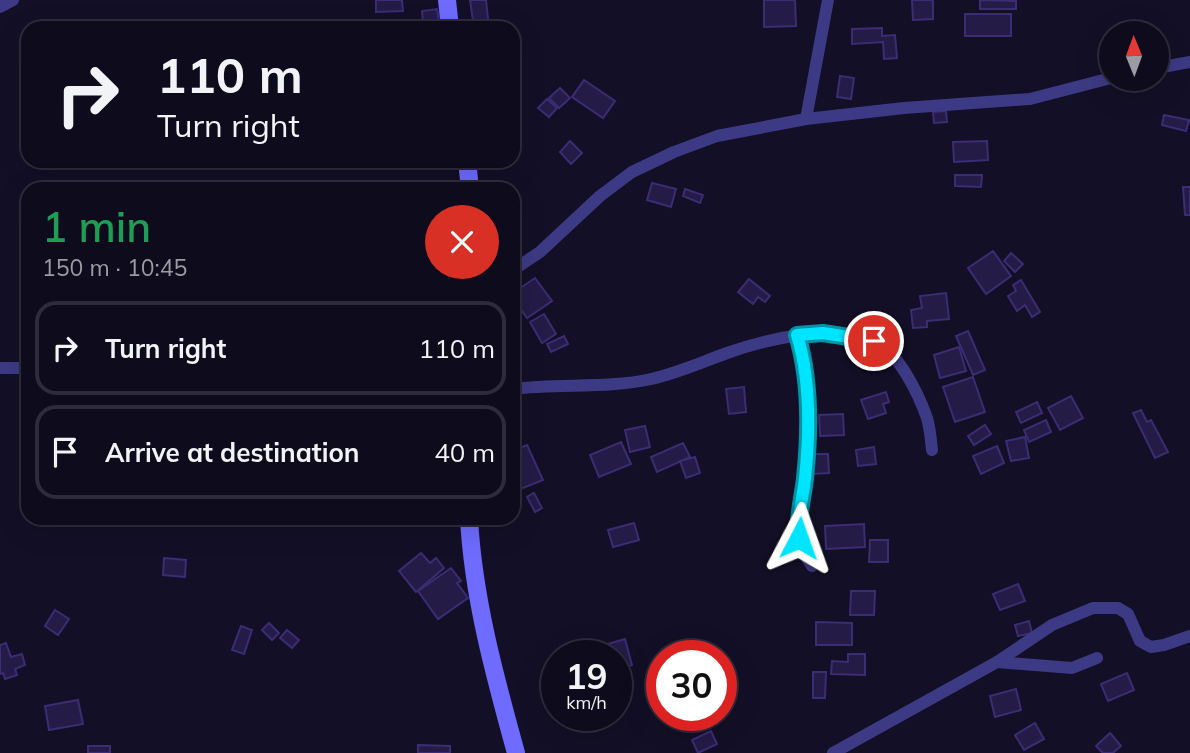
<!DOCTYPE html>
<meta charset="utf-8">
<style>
:root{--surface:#0e0b1c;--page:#1c1929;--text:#f1f3f6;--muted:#9b9ba3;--line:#2e2b3b}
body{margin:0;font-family:Mulish,sans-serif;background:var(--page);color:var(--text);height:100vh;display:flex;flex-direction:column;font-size:26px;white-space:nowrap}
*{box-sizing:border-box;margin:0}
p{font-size:23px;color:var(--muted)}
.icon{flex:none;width:38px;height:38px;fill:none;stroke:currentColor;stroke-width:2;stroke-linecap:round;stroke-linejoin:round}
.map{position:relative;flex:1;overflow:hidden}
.panel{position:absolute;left:21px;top:182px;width:499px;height:343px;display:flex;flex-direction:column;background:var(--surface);border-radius:21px;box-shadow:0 7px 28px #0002,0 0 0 2px var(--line)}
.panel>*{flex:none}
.hud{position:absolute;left:21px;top:21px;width:499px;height:147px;border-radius:21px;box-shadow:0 7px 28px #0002,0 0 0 2px var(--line);background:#0e0b1c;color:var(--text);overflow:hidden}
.needle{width:46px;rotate:359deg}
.tools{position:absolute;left:1099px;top:21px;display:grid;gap:14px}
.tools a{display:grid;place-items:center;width:70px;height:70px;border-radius:50%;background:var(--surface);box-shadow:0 7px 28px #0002,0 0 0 2px var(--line);font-size:35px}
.speed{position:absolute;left:541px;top:640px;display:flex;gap:14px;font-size:35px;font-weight:700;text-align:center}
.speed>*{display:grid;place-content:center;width:91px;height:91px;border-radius:50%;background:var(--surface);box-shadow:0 7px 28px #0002,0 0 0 2px var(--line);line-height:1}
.speed small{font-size:18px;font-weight:400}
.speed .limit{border:10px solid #d22;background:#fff;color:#111}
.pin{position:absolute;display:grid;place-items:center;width:60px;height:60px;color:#fff;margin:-30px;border:4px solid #fff;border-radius:50%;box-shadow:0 2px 7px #0007}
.me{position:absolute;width:77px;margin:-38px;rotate:4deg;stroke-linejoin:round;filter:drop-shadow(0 0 5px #0008)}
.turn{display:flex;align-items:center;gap:24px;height:147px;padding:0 21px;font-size:32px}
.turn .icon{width:91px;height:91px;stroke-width:2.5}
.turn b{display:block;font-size:49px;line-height:60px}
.round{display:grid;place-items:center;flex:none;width:74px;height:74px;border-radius:37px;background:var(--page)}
.overview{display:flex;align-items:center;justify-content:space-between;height:119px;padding:0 21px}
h1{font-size:42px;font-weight:600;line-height:52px;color:#1e9e55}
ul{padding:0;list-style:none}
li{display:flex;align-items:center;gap:21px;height:94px;margin:0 14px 10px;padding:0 7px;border:4px solid var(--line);border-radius:21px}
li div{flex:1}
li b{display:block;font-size:26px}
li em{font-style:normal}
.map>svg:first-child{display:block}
.building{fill:#241b47;stroke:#3b2d73;stroke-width:2}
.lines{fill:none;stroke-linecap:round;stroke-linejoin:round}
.street{stroke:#3d3a85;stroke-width:12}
.secondary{stroke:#6f6bff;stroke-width:18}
.route-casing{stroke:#0095a6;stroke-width:18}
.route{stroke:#00e5ff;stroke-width:12}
</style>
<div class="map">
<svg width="1190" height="753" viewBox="0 0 1190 753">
<rect width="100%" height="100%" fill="#130f26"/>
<!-- building -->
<g class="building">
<polygon points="376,0 402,0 403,11 376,12"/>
<polygon points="470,0 486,0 489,28 474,28"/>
<polygon points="764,0 795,0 796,26 764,27"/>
<polygon points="912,0 933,0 933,19 913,20"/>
<polygon points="980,0 1016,1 1016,9 980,9"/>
<polygon points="437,9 439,22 423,24 422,11"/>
<rect x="965" y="14" width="46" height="22"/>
<polygon points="882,28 882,36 895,35 897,58 884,59 883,42 852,44 852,29"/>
<polygon points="840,76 854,78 851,99 837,97"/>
<polygon points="584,80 615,101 603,118 572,97"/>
<polygon points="560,88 570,98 559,108 549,98"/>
<polygon points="547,99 557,108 549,117 538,108"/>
<polygon points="946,111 947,122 934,123 933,112"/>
<polygon points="1164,115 1189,120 1186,131 1162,125"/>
<polygon points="570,141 582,153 571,164 560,152"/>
<polygon points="987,141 988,160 954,162 953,142"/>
<polygon points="955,175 982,175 981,187 955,186"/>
<polygon points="652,183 676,189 671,207 647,200"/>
<polygon points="1183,187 1190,187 1190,215 1185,215"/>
<polygon points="685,189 703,195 700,203 683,196"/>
<polygon points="993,251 1011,276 986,294 968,268"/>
<polygon points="1011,253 1023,264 1015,272 1004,261"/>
<polygon points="535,278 552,301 527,318 513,298 513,293"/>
<polygon points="749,279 770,296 765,302 758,297 753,304 738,292"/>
<polygon points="1021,280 1040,312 1032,317 1025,305 1017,311 1008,296 1016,291 1013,285"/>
<polygon points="946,293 949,319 927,321 927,327 913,328 911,310 922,308 920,296"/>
<polygon points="544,314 556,334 542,343 530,322"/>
<polygon points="968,331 985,370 973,375 956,336"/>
<polygon points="564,336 568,344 551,352 547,344"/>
<polygon points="959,347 966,371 940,378 934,355"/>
<polygon points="973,377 985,412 955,422 943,387"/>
<polygon points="744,387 746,412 729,414 726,389"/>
<polygon points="886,392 889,402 883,404 886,413 868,419 861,400"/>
<polygon points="1071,396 1083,418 1060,430 1048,408"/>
<polygon points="1037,402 1042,413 1021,423 1016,412"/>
<polygon points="1141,410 1147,422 1151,420 1168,452 1155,458 1133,413"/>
<polygon points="843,414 844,435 820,436 819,415"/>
<polygon points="1046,420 1051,432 1029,442 1024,430"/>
<polygon points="985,425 991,434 974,445 968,436"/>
<polygon points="645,426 650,447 630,452 625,430"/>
<polygon points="1025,437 1029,458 1011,461 1006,441"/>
<polygon points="621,442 631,464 599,477 590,455"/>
<polygon points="683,443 690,457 657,472 651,457"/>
<polygon points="527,445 543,480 518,490 513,478 513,459 515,458 513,451"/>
<polygon points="997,446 1004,463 981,474 973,456"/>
<polygon points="874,447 876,464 858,466 856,450"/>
<polygon points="811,454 828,454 829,473 812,474"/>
<polygon points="695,457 700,473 686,478 680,461"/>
<polygon points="534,493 542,508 535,512 527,497"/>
<polygon points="634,523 639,540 613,547 608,530"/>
<polygon points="864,524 865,547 826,549 825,526"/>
<polygon points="870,540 888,540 888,562 869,562"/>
<polygon points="421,553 430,563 436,558 444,568 416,592 399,571"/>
<polygon points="164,558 186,560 185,577 163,575"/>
<polygon points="451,568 461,581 457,583 468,598 438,619 418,591"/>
<polygon points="1018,584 1025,601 1000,610 993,594"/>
<polygon points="851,591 875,591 874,615 850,615"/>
<polygon points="55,610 69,619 58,635 45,626"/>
<polygon points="1029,621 1032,633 1018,636 1015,625"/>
<polygon points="816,622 852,623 852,645 816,645"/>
<polygon points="269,623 279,633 272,640 262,630"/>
<polygon points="241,626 252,630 244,654 232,650"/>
<polygon points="287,630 299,640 292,648 280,638"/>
<polygon points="625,639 632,665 616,670 616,656 604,656 601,646"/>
<polygon points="6,643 11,657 22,654 25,665 15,669 17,675 5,679 3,673 0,674 0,645"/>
<polygon points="848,654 865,654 865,675 831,674 832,661 848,662"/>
<polygon points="813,672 826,672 825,698 813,698"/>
<polygon points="1127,673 1134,690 1108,701 1101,684"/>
<polygon points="1016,689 1021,710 995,717 990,696"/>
<polygon points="78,700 83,724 49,730 45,706"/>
<polygon points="1035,723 1044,739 1024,750 1015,735"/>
<polygon points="711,731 717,744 698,753 692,740"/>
<polygon points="1110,733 1121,746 1113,753 1103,753 1096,746"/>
<polygon points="418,745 450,746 450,753 418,753"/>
<rect x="88" y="746" width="22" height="7"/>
</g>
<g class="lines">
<!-- street -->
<g class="street">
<polyline points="0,7 13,0"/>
<polyline points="1157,68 1190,62"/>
<polyline points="806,119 828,0"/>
<polyline points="513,270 540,252 600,196 632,172 674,152 717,136 806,119 904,108 1030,99 1111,78"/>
<polyline points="797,335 805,368 808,436 805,478 798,526 805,555 812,566"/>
<polyline points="0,368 28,368"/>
<path d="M513,389C558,383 607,389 651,379C678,373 702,362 727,353C767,339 833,323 874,341C898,351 919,395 927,418C930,428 931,440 932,450"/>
<polyline points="997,662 1072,668 1097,658"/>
<polyline points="833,753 997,662 1052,625 1093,608 1118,608 1128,614 1140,641 1151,647 1164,645 1190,636"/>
</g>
<!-- secondary -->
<g class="secondary">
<polyline points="447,0 450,28"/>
<polyline points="467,161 470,189"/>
<path d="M469,518C473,597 495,677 516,753"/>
</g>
</g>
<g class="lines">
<defs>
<path id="route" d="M799,538C797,517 803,498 805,478C810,431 811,381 797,335L823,333L874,341"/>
</defs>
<!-- route casing -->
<use href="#route" class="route-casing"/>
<!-- route -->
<use href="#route" class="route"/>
</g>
</svg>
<div class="tools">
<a><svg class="needle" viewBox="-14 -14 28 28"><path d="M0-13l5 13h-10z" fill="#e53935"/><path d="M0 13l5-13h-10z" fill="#9b9ba3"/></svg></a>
</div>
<div class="speed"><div>19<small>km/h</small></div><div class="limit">30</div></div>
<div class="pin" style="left:874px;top:341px;background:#d93025"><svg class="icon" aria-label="arrive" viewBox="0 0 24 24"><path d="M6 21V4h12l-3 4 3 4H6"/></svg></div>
<svg class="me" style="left:799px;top:538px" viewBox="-20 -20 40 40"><path d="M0-17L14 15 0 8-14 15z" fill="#00e5ff" stroke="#fff" stroke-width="4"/></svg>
<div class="hud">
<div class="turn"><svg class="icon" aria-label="right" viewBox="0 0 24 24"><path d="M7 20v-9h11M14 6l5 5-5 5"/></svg><div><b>110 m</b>Turn right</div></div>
</div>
<section class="panel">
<div class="overview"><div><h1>1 min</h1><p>150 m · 10:45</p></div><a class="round" style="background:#d93025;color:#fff"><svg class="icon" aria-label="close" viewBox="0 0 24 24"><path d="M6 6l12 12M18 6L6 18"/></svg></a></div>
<ul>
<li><svg class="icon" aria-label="right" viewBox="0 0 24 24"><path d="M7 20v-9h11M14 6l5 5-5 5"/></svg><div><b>Turn right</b></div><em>110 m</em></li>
<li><svg class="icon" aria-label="arrive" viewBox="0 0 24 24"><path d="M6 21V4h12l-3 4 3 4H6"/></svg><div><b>Arrive at destination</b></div><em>40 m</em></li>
</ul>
</section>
</div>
